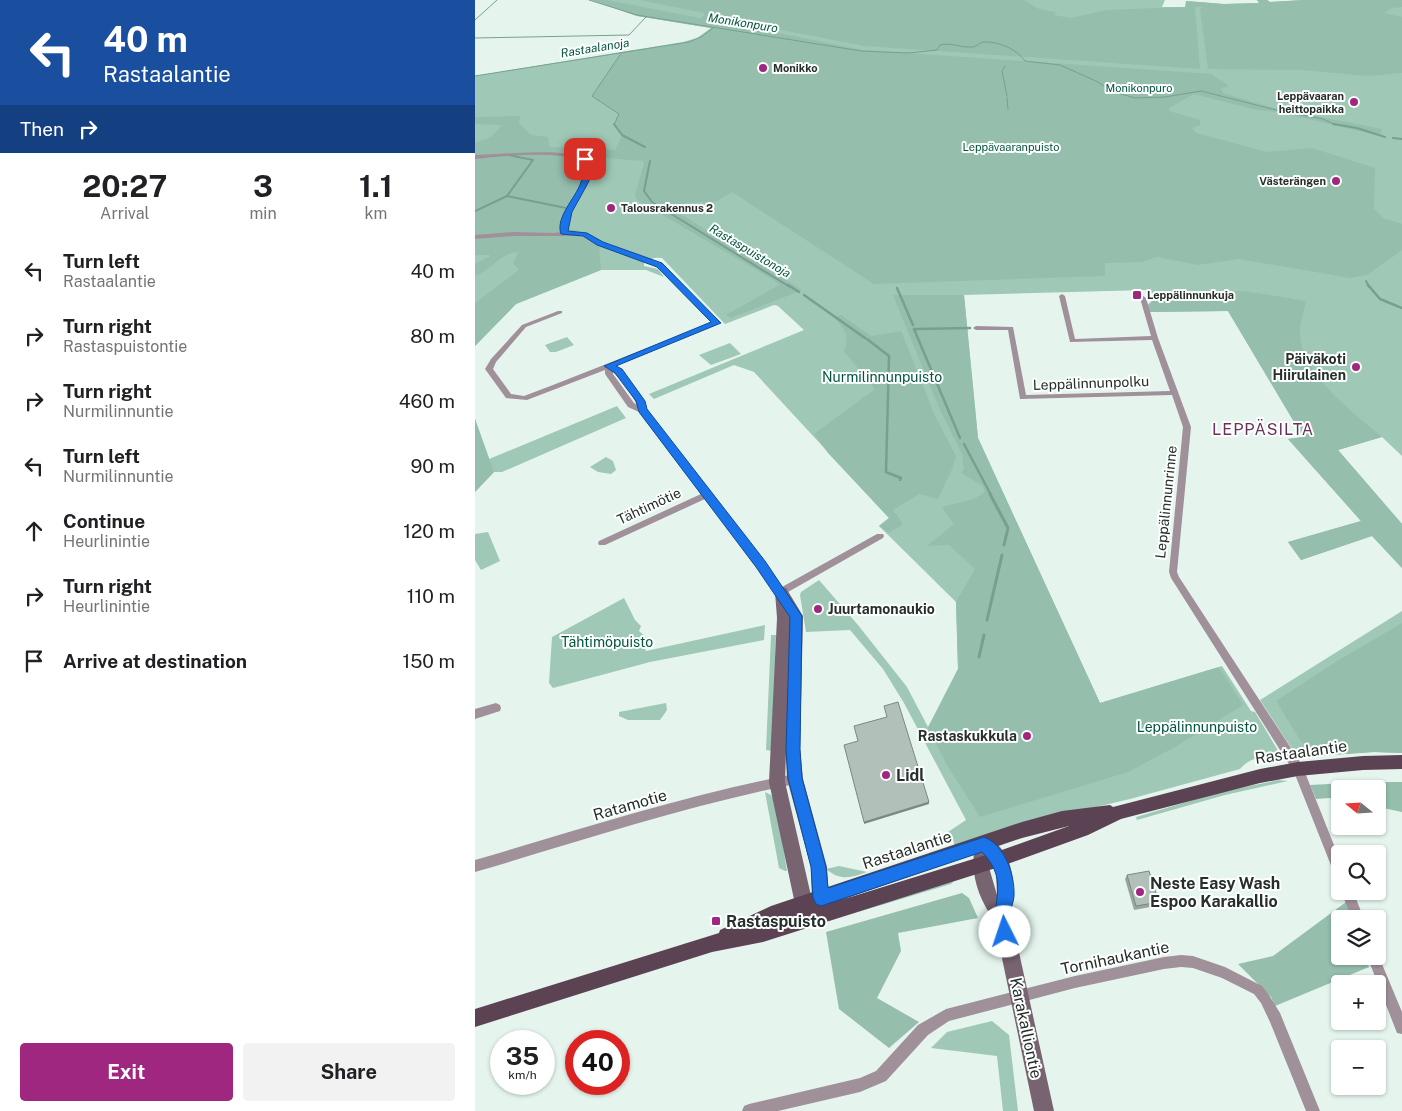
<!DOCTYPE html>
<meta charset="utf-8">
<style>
:root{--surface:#fff;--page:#f2f2f2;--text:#202124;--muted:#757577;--accent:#a0277f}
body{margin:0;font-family:"Public Sans",sans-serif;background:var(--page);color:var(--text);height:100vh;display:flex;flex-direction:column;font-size:19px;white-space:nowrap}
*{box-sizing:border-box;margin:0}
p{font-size:16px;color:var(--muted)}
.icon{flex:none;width:28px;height:28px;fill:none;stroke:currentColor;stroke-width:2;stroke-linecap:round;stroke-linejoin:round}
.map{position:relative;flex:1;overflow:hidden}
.details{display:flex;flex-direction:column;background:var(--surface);width:475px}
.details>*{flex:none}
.banner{background:#1a4fa0;color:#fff;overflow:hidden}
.needle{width:32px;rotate:288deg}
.controls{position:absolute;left:856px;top:780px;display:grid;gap:10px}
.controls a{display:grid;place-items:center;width:55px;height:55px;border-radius:5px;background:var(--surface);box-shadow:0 1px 4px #0004;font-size:25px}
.speed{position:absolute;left:15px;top:1030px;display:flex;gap:10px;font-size:25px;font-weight:700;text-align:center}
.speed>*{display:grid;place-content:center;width:65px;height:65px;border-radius:50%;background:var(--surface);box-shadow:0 1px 4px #0004;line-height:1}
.speed small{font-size:12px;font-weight:400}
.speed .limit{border:8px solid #d22;background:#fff;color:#111}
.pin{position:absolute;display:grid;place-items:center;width:42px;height:42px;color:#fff;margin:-21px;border-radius:10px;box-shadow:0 2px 8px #0006}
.me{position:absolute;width:55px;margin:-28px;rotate:356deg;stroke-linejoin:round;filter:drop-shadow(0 0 4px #0008)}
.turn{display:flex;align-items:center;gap:18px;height:105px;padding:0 20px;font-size:22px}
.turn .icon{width:65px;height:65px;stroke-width:2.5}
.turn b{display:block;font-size:35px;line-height:42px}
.then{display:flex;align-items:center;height:48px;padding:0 20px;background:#0003;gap:10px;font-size:19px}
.eta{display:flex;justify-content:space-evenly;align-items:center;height:85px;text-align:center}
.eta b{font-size:30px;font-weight:700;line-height:35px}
.button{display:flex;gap:10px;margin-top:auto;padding:10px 20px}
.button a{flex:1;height:58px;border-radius:5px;background:var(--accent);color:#fff;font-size:20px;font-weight:700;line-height:58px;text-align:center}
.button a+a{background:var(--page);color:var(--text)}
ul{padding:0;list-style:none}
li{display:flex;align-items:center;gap:15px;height:65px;padding:0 20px}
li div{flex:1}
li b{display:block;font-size:19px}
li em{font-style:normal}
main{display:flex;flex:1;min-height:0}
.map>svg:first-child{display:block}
.green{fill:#9fc8b7}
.forest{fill:#95bead}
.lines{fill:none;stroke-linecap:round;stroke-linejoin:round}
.stream-far3{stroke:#78a090;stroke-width:1}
.stream-far2{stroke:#78a090;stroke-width:2}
.stream-far1{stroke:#78a090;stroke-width:2.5}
.stream{stroke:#78a090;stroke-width:3}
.street{fill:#a09099;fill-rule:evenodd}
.secondary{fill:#786370;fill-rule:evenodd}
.primary{fill:#5c4353;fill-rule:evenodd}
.wall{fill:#98a6a0}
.shaded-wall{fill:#7c8782}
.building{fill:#b1c1ba;stroke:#7c8782}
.route{fill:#1a73e8;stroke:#114b97}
.poi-dot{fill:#a0277f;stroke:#fcfffd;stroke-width:2}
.labels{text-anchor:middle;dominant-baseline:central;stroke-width:4;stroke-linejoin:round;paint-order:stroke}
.far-poi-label{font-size:11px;font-weight:bold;fill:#272e2b;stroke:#fcfffd;text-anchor:start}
.far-park-label{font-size:11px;fill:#03553f;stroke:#fcfffd}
.far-water-label{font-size:12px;font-style:italic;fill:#055640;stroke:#fcfffd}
.poi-label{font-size:14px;font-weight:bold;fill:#272e2b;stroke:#fcfffd;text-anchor:end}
.park-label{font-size:14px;fill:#03553f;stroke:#fcfffd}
.street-label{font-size:14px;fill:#272e2b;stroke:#fcfffd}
.quarter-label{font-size:16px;letter-spacing:1px;fill:#6b3058;stroke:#fcfffd}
.near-street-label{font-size:16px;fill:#272e2b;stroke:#fcfffd}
.near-poi-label{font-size:16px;font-weight:bold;fill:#272e2b;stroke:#fcfffd;text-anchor:start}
</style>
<main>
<section class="details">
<div class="banner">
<div class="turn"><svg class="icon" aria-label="left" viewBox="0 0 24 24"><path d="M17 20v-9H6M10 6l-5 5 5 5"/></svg><div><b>40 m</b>Rastaalantie</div></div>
<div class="then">Then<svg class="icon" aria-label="right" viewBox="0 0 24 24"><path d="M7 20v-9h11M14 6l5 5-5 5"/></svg></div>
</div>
<div class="eta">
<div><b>20:27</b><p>Arrival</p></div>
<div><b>3</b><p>min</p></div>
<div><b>1.1</b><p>km</p></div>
</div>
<ul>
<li><svg class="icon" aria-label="left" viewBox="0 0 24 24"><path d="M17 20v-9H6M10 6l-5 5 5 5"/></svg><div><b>Turn left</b><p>Rastaalantie</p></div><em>40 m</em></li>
<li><svg class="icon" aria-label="right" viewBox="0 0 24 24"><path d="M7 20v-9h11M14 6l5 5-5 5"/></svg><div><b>Turn right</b><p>Rastaspuistontie</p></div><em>80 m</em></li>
<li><svg class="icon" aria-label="right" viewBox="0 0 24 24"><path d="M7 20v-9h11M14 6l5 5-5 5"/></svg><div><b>Turn right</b><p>Nurmilinnuntie</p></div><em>460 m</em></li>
<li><svg class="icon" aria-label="left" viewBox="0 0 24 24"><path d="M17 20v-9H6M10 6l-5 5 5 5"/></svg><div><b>Turn left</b><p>Nurmilinnuntie</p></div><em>90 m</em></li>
<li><svg class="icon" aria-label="ahead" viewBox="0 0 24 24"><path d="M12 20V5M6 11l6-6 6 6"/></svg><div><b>Continue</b><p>Heurlinintie</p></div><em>120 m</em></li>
<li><svg class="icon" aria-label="right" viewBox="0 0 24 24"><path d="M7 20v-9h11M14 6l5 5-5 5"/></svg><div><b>Turn right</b><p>Heurlinintie</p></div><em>110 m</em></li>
<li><svg class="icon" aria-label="arrive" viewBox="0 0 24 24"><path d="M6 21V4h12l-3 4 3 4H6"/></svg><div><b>Arrive at destination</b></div><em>150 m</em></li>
</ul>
<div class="button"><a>Exit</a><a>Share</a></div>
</section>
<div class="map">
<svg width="927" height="1111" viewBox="0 0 927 1111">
<rect width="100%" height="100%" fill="#e5f5ee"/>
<!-- green -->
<g class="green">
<path d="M116,0H690L687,7H711V1L749,4L784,3L782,0H792L795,2L829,0H927V456L907,437L863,450L927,524V568L897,536L826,560L813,542L886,521L813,439L828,437L753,311L675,312L673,305L678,300V294L671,290L489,295L503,438L625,703L747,666L776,711L780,712L805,754C790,756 775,757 765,769L655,799L549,824L479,846V842L473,832L491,820L429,703L408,669L375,630L331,632L325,595L326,592L344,580L383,625L432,687L453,727L483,669L481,602L404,526L414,518L279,372L259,365L179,399L174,394L329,330L303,306L299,305L250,324L187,258C179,257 175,259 169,263V266L183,269L189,277L171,270H126L41,304L0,346V76L208,42L222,38L236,28L162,16Z"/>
<polygon points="92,337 99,345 81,352 75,352 70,345"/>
<polygon points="255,343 266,354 236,365 224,355"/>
<polygon points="142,406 151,418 27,472 19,472 0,492 0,419 14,459"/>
<polygon points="131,457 138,461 141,470 136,474 123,472 115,467"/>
<polygon points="13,532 25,561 6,570 0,560 0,534"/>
<polygon points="149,598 160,620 166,626 164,631 172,638 168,645 171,651 290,625 289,640 175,662 78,688 74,683 77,637"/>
<polygon points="927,611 927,753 899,752 842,756 831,750 817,749 785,700"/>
<polygon points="296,635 301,635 298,751 291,750"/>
<polygon points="191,703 192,710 185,720 153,720 144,716 144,712"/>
<polygon points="804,780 813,781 750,795 662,820 661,817 749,791"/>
<polygon points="290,792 296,795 301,802 312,871 310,871 304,868"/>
<path d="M364,866L392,872C376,878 365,881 351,869Z"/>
<polygon points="479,881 476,884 307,935"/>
<polygon points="517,1021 534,1035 543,1111 528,1111 522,1056 456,1048 472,1032"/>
</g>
<!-- forest -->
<g class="forest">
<path d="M116,0H132L225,18L230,15L229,13L165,0H549L564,9L581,12L579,15L595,18L632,10L710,7L711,1L749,4L784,3L782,0H792L795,2L829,0H927V7L917,8L909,13L927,17V73L893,76L827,70L733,69L725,9L728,7H720L725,69L390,46L239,17L234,19L388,50L736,74L754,86L746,88L748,93L795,107L907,129L905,136L804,112L782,110L719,94L694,108V111L725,120V125L717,128L721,133L792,152L837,148L900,168L899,209L908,218L927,224V250L892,275L875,278L764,259L723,265L682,257L667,262L630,263V276L399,284L257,192L240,202L210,203L208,205L196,208L327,290L256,318L251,315L304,285L297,279L162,200L160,195L169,164L168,161L120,157L114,160L111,187L94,217L91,226L94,229L111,232L127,243L124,247L126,270L41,304L0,346V303L44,270L38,263L43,252C28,251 15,271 0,276V264L14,257L15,255H0V143L16,137L27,125L0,124V117L45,116L44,123L56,135L73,137L75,147L140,150L147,135L139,125L143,114L117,96L147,52C170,48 221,47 236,28L162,16Z"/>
<path d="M768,291L831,301C829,312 824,324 825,335C827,375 879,413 907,437L863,450L927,524V568L897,536L826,560L813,542L886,521L813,439L828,437L753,311L675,312L673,305L678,300V294Z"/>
<polygon points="418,295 489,295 503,438 625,703 744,667 768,705 700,747 653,772 505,817 472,765 453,728 483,669 481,602 500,569 474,545 452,546 479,524 467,507 499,499 510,492 508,486 486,473 489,469 487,454 465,410"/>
<path d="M366,315L396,336L426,331L460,416L481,456L478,467L463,499L444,494L418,510L428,524L414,533L404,526L414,518L353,453L339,434L400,389L369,351C375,336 370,330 360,318Z"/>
<polygon points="0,419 19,472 0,492"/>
<polygon points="927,623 927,753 899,752 842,756 825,740 801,701 859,663"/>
<polygon points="891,782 927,782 927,812 903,807 902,789 865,789 865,800 854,798 841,799 835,785"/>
<polygon points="487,893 494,898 503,918 423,933 426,951 402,998 444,1022 414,1048 364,1009 351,932"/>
<polygon points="871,902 877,919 865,919 865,956 890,956 894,967 800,1006 796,997 763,964 798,956"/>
</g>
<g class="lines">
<!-- stream-far3 -->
<g class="stream-far3">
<path d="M114,0L162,15L386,51L434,53L462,50L465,45C477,42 486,48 497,47C501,47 504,43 508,42C523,41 542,49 550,61L585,65L621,81L639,92L660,98L690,97L726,91L805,111L848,119L861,125"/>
<polyline points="0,20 22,0"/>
<polyline points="0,38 154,35 171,17"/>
<polyline points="530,66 527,71 532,96"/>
<polyline points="0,76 214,42 226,37 238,28"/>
<polyline points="532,98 533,109"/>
<polyline points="139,125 144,114 117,96 147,52"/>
</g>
<!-- stream-far2 -->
<g class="stream-far2">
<polyline points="139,124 147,135 170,147"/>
<polyline points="858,124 882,128 910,137"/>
<polyline points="918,138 927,139"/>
<polyline points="175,161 169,191 177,202 315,287"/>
<polyline points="32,196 91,208"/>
<polyline points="0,211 32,196 58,160 33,155"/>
<polyline points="891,281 894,287"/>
</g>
<!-- stream-far1 -->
<g class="stream-far1">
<polyline points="313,285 324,292"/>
<polyline points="893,285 905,299 927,308"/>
<polyline points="422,288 438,325"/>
<polyline points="329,295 390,338"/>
<polyline points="439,329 485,438"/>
<polyline points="440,329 495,328"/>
<polyline points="392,339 414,356 411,472 426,478 425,480"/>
<polyline points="489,444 516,495"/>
</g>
<!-- stream -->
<g class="stream">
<polyline points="515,494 533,528 529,545"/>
<polyline points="512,620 527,555"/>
<polyline points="504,657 509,635"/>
</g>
<!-- street -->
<g class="street">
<path d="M41,153C65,152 92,150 114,160L112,186L95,215L92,231L112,233L127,242L187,264L245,323L139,366C154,377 166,392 171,409L234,491L236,492L237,495L307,587L402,534H408L409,536L408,538L306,596L303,595L230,499L130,545H124L123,543L124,541L226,494L164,412L153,407L130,374V370L52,400L31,398L10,369L16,359L47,325L83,311H87V313L51,327L21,362L18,369L36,394L49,396L78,385L238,322L183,266L123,244L109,236H39L0,239V235L39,232L79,233L86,232L89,215L107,186L109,162C83,150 29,156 0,159V155ZM138,372L152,386L162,405L159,403L138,374Z"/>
<polygon points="587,294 590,296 600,339 676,336 665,298 668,296 671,298 683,338 716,427 702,572 704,577 827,765 865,860 865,880 861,878 819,772 696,578 694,572 708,427 697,395 545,399 533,330 501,330 498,328 501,326 538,327 551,395 695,391 677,340 595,342 584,296"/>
<polygon points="21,703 25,705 26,708 25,711 0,719 0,709"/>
<path d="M320,774L324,775L325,779L324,783L320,784C211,806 106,841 0,872V860C106,829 211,795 320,774Z"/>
<polygon points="866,891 878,891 889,919 877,919"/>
<polygon points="902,952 927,1012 927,1034 922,1033 892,956 902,956"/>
<polygon points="706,955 718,956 750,967 787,986 794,995 805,1013 845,1111 831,1111 795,1022 786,1003 779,994 747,978 718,968 706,967 689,969 600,988 474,1021 453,1035 411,1081 385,1092 303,1111 267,1111 269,1106 274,1104 385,1078 401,1071 443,1025 471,1009 600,976 689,957"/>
</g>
<!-- secondary -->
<g class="secondary">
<path d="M306,587L311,588L328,616L325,749L328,779L352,867L354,898L348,921L342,924L322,910L320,904L294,782L302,618L300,592L301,588ZM311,753L312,779L336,867L337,900L310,782Z"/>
<path d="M509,836C541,849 541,888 536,916L579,1111H559L519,920C502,897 492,866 503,838ZM514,860L521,872L522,895L513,864Z"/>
</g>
<!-- primary -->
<path class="primary" d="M927,755V769L888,770L823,776L785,783L665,814L646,819L613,835L524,867L288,942L237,952L0,1027V1009L244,933L245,930L296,906L547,822L587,811L635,805L638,807L785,769L823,762L888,756ZM594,826L524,851L366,900L547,838Z"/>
</g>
<!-- wall -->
<polygon class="wall" points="652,875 684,902 681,906 659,910 650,879"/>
<!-- shaded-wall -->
<polygon class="shaded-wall" points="454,802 454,804 389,824 389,822"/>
<!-- building -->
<g class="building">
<polygon points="423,702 454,802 389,822 369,745 383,741 379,726 412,717 409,706"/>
<polygon points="674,871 684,902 661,906 652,875"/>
</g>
<!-- route -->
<path class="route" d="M110,157L116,161L114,181L97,212L93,231L112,233L128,242L187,263L246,323L141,366L147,369L170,401L172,409L290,561L327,616L325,749L327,778L351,867L353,888L509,837C530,845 540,875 539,896C539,902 535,909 534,915C534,923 539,929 536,937L530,940L525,937C511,904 538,884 507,852L346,906L341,904L338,898L336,867L313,778L311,749L315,617L281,567L164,412L161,401L140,373L129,366L236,322L182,267L122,245L108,236L86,234C80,217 101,198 106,182C108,176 108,168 109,161L107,159Z"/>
<!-- markers -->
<g class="poi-dot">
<circle cx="288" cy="68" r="5"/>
<circle cx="879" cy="102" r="5"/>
<circle cx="861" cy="181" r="5"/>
<circle cx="136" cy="208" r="5"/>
<rect x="657" y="290" width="10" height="10" rx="2.5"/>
<circle cx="881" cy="367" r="5"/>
<circle cx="343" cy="609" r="5"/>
<circle cx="552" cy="736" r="5"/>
<circle cx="411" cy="775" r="5"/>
<circle cx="665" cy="892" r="5"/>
<rect x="236" y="916" width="10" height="10" rx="2.5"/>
</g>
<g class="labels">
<!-- far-poi labels -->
<g class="far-poi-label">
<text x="298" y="68">Monikko</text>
<text x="869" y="96" text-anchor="end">Leppävaaran<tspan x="869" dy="13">heittopaikka</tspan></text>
<text x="851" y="181" text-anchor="end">Västerängen</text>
<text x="146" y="208">Talousrakennus 2</text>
<text x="672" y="295">Leppälinnunkuja</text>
</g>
<!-- far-park labels -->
<g class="far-park-label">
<text x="664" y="88">Monikonpuro</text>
<text x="536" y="147">Leppävaaranpuisto</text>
</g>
<!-- far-water labels -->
<g class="far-water-label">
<text transform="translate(268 23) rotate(9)">Monikonpuro</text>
<text transform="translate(120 48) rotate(-9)">Rastaalanoja</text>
<text transform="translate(275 251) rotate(31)">Rastaspuistonoja</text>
</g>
<!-- poi labels -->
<g class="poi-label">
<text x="871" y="359">Päiväkoti<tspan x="871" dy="16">Hiirulainen</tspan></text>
<text x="353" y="609" text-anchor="start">Juurtamonaukio</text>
<text x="542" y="736">Rastaskukkula</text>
</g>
<!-- park labels -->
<g class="park-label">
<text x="407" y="377">Nurmilinnunpuisto</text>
<text x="132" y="642">Tähtimöpuisto</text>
<text x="722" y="727">Leppälinnunpuisto</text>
</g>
<!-- street labels -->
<g class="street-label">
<text transform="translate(616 383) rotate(-2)">Leppälinnunpolku</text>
<text transform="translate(691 502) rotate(-84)">Leppälinnunrinne</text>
<text transform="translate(174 506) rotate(-25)">Tähtimötie</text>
</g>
<!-- quarter labels -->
<g class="quarter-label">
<text x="788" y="429">LEPPÄSILTA</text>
</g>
<!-- near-street labels -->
<g class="near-street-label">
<text transform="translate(826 752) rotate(-8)">Rastaalantie</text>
<text transform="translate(155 805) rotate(-16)">Ratamotie</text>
<text transform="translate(432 850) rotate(-18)">Rastaalantie</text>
<text transform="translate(640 958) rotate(-12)">Tornihaukantie</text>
<text transform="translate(551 1028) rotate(78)">Karakalliontie</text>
</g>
<!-- near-poi labels -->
<g class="near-poi-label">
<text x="421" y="775">Lidl</text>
<text x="675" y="883">Neste Easy Wash<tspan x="675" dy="18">Espoo Karakallio</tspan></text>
<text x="251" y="921">Rastaspuisto</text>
</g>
</g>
</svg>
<div class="controls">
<a><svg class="needle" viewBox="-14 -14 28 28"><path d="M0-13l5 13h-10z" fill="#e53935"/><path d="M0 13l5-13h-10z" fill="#757577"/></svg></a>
<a><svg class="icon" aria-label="search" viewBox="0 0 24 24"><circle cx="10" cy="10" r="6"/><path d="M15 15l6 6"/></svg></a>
<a><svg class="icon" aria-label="layers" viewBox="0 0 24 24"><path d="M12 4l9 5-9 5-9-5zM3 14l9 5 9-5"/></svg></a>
<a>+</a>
<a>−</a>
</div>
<div class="speed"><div>35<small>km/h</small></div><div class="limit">40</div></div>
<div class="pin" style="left:110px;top:159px;background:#d93025"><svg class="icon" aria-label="arrive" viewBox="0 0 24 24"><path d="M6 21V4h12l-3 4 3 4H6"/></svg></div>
<svg class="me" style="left:530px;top:932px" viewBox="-20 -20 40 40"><circle r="19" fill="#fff"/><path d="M0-13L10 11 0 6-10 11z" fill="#1a73e8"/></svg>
</div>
</main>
